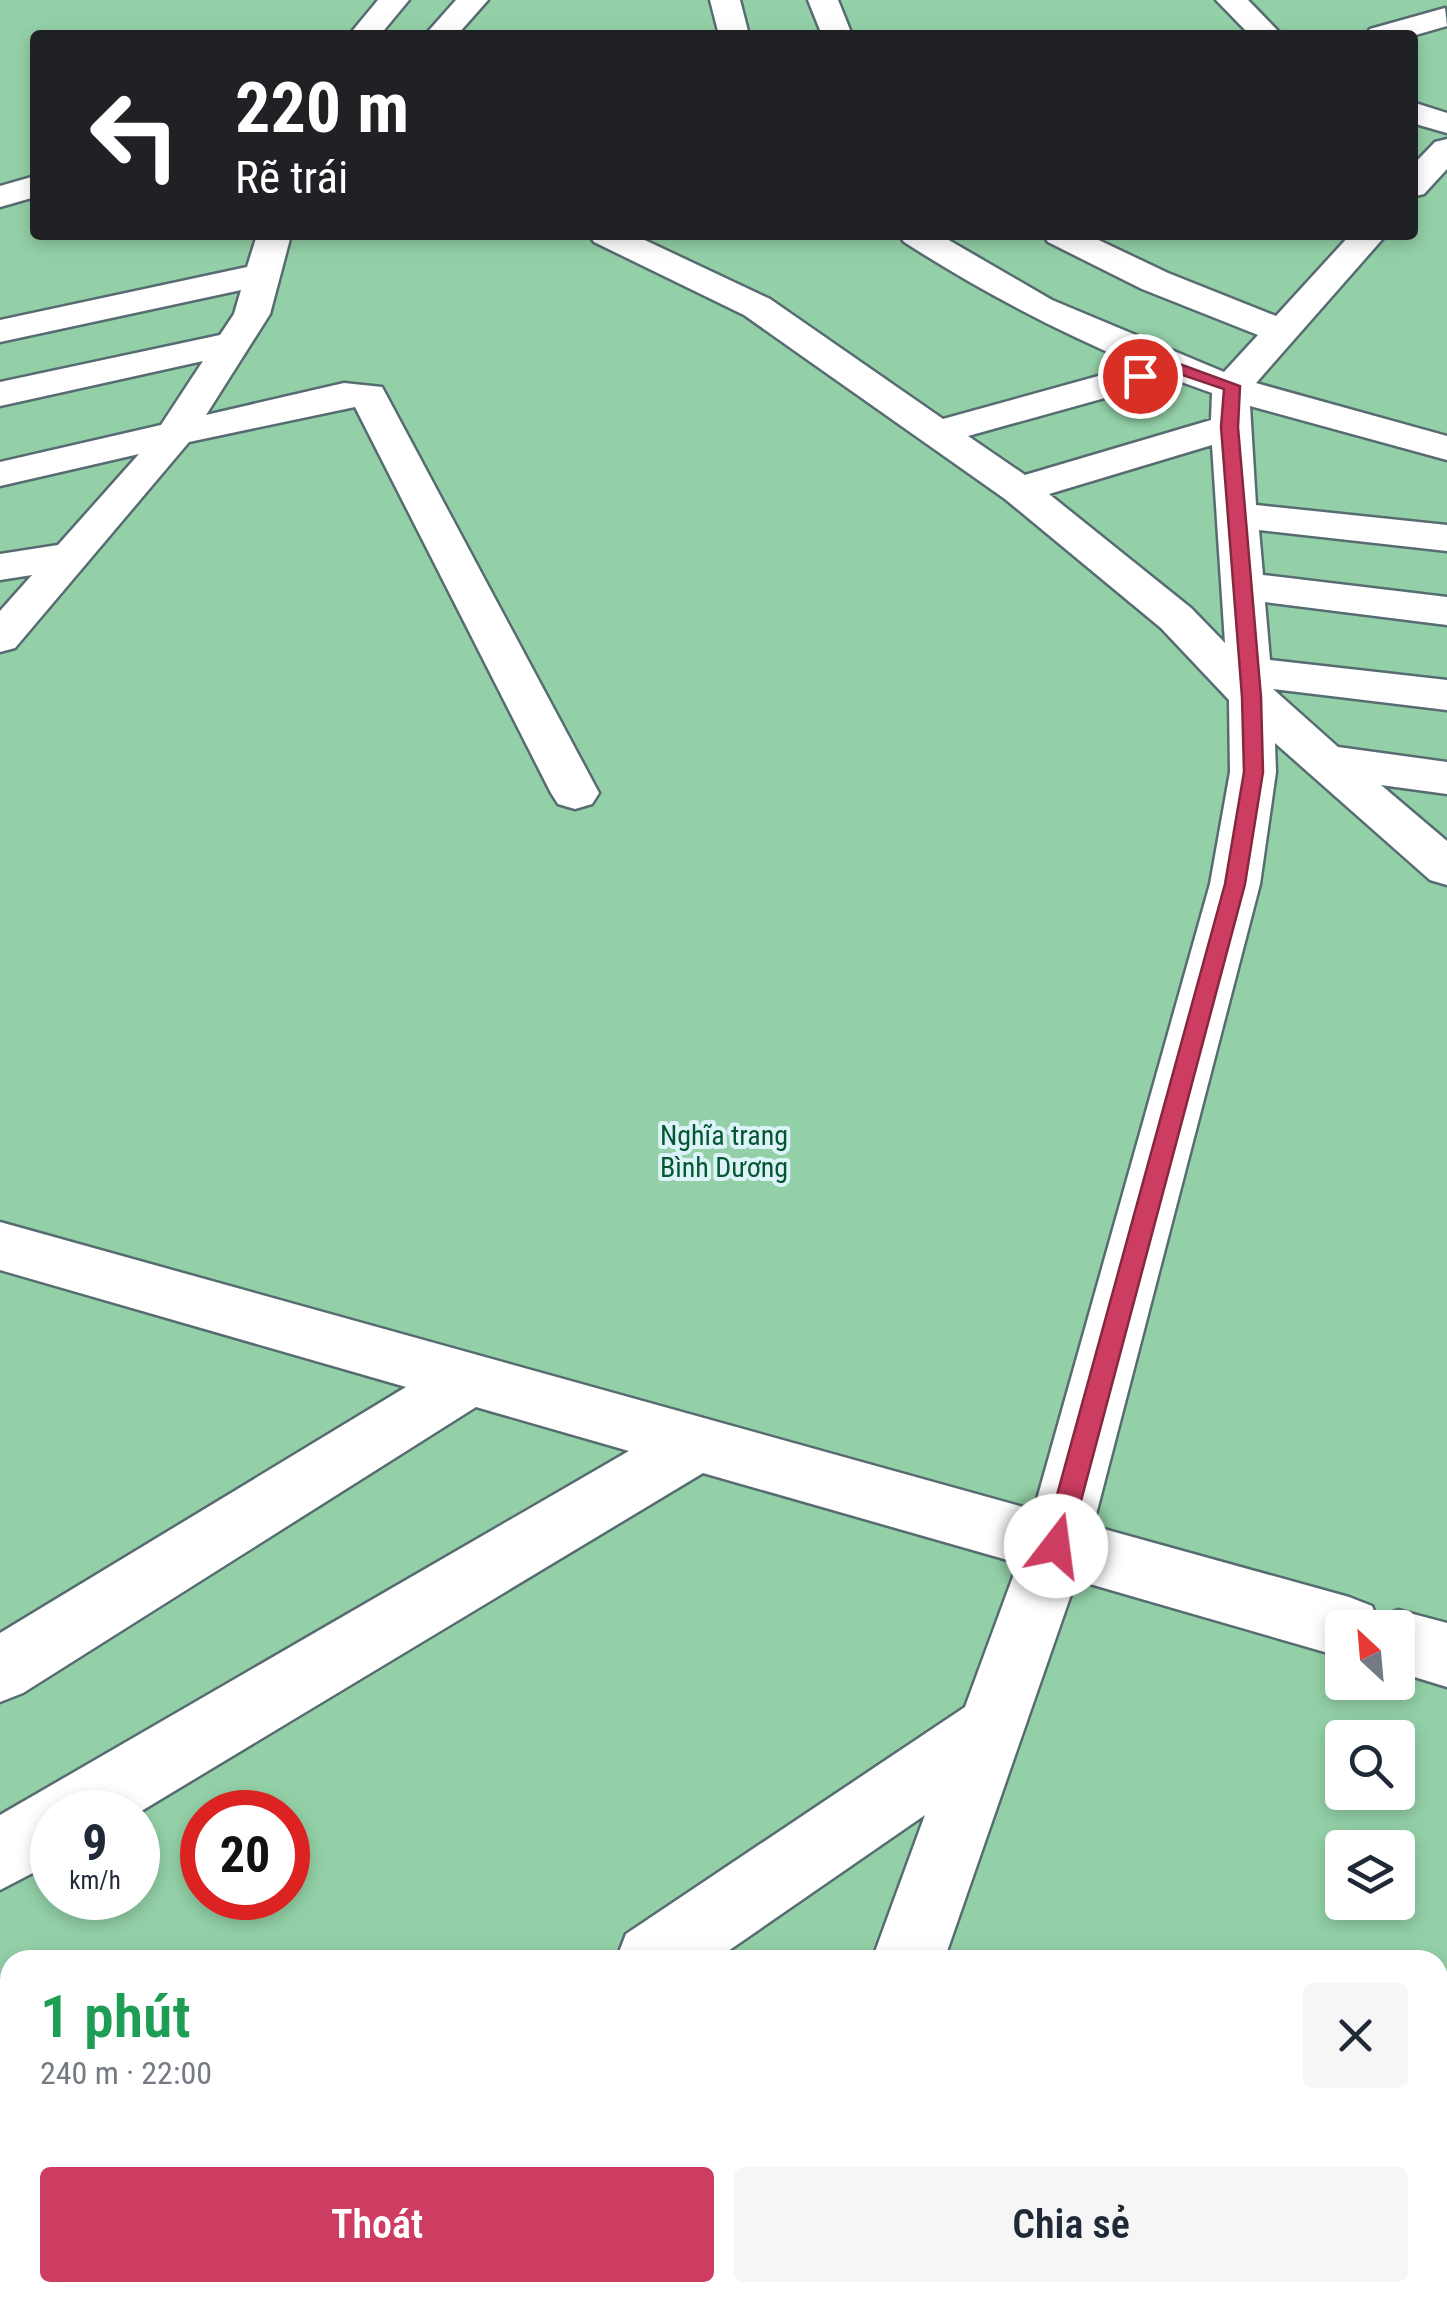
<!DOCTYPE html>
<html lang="vi">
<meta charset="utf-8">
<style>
:root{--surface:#fff;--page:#f6f6f7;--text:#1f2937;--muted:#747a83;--accent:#cc3d61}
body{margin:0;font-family:"Roboto Condensed",sans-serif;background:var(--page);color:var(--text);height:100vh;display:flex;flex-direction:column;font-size:38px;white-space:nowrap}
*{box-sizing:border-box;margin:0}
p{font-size:32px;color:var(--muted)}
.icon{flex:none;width:55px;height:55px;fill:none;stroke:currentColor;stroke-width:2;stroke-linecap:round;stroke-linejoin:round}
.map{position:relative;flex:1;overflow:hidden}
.panel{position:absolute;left:0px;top:1950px;width:1448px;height:352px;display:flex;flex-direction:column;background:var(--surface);border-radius:30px 30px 0 0;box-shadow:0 5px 15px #0003}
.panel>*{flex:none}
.hud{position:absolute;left:30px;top:30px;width:1388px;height:210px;border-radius:10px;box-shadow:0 5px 15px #0003;background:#202124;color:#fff;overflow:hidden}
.needle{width:65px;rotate:334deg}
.controls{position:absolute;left:1325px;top:1610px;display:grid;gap:20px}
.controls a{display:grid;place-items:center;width:90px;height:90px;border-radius:10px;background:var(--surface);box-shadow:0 5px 15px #0003;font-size:50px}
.speed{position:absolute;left:30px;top:1790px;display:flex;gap:20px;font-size:50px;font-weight:700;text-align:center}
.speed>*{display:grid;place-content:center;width:130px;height:130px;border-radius:50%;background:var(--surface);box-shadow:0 5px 15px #0003;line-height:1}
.speed small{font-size:25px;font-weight:400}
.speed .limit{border:15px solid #d22;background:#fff;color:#111}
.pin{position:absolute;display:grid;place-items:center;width:85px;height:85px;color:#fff;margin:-42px;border:5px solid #fff;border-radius:50%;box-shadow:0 2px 10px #0007}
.me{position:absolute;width:110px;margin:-55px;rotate:15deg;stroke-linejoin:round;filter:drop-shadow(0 0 8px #0008)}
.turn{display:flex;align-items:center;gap:35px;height:210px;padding:0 40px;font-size:45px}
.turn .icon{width:130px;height:130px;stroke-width:2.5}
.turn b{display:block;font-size:70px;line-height:85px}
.round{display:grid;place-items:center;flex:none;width:105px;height:105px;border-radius:10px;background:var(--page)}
.overview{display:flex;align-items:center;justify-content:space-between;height:170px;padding:0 40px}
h1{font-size:60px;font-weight:600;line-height:75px;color:#1e9e55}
.button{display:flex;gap:20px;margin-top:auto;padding:20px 40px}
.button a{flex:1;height:115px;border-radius:10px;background:var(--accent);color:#fff;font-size:40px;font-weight:600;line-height:115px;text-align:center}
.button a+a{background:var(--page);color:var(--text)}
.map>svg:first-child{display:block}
.green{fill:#93d0a7;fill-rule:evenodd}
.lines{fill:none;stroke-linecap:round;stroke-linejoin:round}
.minor-casing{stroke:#576c72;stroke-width:5}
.minor{fill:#fff;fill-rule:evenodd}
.route{fill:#cc3d61;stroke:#85283f;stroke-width:2.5}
.labels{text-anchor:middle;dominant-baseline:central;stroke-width:8;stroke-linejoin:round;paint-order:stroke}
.park-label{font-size:28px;fill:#065730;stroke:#dcf3fa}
</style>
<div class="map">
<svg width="1447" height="2302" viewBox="0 0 1447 2302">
<rect width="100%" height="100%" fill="#dcf3fa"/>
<!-- green -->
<path class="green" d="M0,0H1447V2302H0ZM35,35H1412V235H35ZM1342,1628H1398V1682H1342ZM1342,1738H1398V1792H1342ZM52,1812H138V1898H52ZM202,1812H288V1898H202ZM1342,1848H1398V1902H1342ZM10,1960H1438V2292H10Z"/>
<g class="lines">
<defs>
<g id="minor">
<polygon points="378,0 409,0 380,35 349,35"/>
<polygon points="456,0 488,0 457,35 425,35"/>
<polygon points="710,0 740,0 749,35 719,35"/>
<polygon points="808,0 838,0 852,35 822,35"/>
<polygon points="1216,0 1248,0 1282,35 1250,35"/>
<polygon points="1445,8 1447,26 1412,36 1366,35 1370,29"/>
<polygon points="1412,102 1447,113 1447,133 1412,123"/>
<polygon points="1447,139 1447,169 1424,194 1412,197 1412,166 1435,142"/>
<polygon points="35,176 35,197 0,207 0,186"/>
<polygon points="257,235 291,235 270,314 206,415 344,383 382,387 599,793 592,804 575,809 558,804 551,793 355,407 189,442 15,648 0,652 0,611 32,575 0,580 0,554 58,545 139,454 0,486 0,462 161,425 203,361 0,406 0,382 220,335 234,314 241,290 0,342 0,320 247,267"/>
<path d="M589,235H634L770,299L943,419L1138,365C1056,331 979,290 904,242L899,235H940L1052,300L1224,372L1258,335L1142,289L1048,242L1043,235H1088L1168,273L1276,316L1350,235H1386L1256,383L1447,436V460L1250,406L1256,505L1447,525V551L1259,530L1263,575L1447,597V625L1265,602L1270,660L1447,680V710L1273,689L1338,747L1447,762V794L1381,785L1447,841V885L1430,880L1275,743L1276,772L1260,884L1093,1526L1349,1597L1372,1606L1377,1618L1398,1610L1447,1623V1687L1398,1672V1628H1342V1657L1076,1580L944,1960H872L925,1815L715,1960H616L626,1934L965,1707L1018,1563L703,1473L138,1813L52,1812V1863L0,1890V1815L629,1451L476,1407L23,1693L0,1702V1633L406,1387L0,1270V1222L1034,1510L1210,884L1230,772L1229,700L1161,628L1005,499L744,315L594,242ZM1173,379L1212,393L1211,420L1025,475L968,436ZM1212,445L1225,643L1191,608L1049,494Z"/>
<polygon points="114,2292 204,2292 200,2302 110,2302"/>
<polygon points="748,2292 828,2292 825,2302 745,2302"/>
</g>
</defs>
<!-- minor casing -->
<use href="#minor" class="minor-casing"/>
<!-- minor -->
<use href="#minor" class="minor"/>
</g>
<!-- route -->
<polygon class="route" points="1174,362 1240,386 1238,427 1261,697 1263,772 1245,884 1069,1546 1065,1554 1056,1558 1047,1554 1043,1546 1225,884 1244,772 1242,697 1221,427 1224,389 1174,372 1140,381 1133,376"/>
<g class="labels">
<!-- park labels -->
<g class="park-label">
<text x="724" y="1135">Nghĩa trang<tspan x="724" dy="32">Bình Dương</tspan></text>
</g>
</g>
</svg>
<div class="controls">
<a><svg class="needle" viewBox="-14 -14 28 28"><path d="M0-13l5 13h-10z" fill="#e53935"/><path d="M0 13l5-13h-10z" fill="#747a83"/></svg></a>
<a><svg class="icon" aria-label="search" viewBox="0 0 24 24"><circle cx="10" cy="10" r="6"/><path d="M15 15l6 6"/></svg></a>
<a><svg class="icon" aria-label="layers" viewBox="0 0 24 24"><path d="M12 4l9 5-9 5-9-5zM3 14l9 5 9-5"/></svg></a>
</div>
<div class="speed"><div>9<small>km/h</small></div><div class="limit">20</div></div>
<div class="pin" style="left:1140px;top:376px;background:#d93025"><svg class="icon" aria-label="arrive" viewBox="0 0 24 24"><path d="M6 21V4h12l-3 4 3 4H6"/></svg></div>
<svg class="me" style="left:1056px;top:1546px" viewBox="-20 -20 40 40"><circle r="19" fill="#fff"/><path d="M0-13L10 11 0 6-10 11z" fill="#cc3d61"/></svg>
<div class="hud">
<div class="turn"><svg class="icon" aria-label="left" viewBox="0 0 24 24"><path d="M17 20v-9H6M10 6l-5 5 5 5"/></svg><div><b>220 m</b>Rẽ trái</div></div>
</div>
<section class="panel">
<div class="overview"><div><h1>1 phút</h1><p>240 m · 22:00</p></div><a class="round"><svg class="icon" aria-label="close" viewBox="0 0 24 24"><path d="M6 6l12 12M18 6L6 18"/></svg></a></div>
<div class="button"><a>Thoát</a><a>Chia sẻ</a></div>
</section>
</div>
